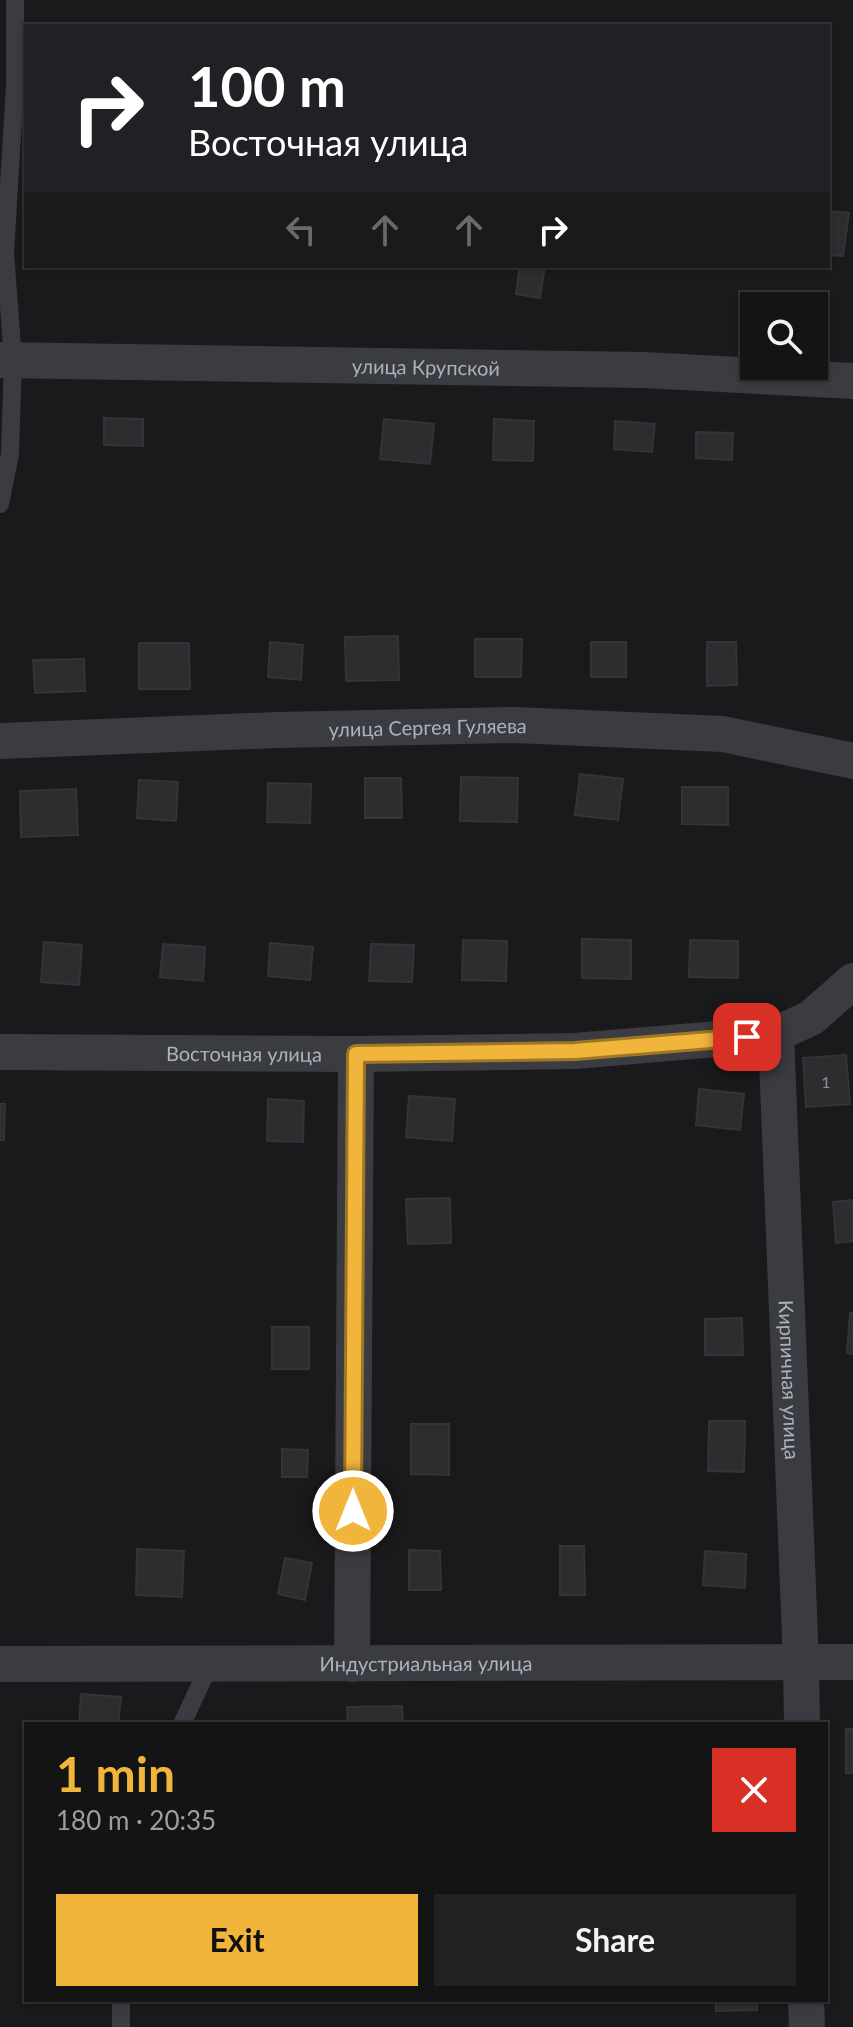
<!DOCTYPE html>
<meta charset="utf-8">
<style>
:root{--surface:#141415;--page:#212122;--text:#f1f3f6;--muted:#9d9ea0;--line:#333334;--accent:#f2b53b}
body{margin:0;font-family:Lato,sans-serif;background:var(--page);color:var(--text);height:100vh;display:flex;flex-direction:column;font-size:30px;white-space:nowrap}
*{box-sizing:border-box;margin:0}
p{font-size:26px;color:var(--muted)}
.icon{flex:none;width:44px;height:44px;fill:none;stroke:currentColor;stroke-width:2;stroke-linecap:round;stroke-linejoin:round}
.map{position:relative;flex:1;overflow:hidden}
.drawer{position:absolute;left:24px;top:1722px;width:804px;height:280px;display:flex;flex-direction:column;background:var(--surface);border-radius:0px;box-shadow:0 2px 6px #0004,0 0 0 2px var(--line)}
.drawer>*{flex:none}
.guide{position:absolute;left:24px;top:24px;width:806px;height:244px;border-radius:0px;box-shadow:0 2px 6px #0004,0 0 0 2px var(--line);background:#202124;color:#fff;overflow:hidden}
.buttons{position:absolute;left:740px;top:292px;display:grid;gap:16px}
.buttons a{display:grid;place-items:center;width:88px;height:88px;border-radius:0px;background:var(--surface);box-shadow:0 2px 6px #0004,0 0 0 2px var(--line);font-size:40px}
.pin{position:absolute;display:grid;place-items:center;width:68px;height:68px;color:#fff;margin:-34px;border-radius:16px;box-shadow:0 4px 12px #0006}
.me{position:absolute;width:88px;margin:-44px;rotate:0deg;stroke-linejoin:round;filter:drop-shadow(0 0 6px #0008)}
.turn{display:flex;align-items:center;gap:28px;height:168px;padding:0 32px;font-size:36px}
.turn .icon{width:104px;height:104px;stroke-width:2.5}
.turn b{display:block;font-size:56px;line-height:68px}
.lanes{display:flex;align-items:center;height:76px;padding:0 32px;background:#0003;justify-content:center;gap:40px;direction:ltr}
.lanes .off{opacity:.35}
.round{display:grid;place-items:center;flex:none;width:84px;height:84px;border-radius:0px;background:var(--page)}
.overview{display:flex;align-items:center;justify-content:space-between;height:136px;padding:0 32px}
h1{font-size:48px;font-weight:700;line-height:60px;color:var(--accent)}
.primary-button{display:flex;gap:16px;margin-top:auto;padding:16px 32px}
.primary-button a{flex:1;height:92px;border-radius:0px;background:var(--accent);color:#111;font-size:32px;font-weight:700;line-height:92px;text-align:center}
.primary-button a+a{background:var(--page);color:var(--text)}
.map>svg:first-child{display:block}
.building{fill:#2d2d30;stroke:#343438;stroke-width:2}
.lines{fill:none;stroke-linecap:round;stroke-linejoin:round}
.lane{stroke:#3b3c41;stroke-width:18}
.street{stroke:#3b3c41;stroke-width:36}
.route-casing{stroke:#9d7626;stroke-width:20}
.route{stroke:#f2b53b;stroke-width:14}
.labels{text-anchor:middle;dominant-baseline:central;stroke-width:8;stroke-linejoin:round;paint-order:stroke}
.number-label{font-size:16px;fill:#8c8f98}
.street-label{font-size:20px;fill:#acb1bc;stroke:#151517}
</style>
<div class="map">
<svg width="853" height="2027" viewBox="0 0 853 2027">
<rect width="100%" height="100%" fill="#1a1a1c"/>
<!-- building -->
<g class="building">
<polygon points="828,211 849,213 843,256 828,255"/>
<polygon points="520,266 545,266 540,298 516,294"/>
<polygon points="104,418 143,419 143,446 104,445"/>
<polygon points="384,419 434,424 430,464 380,459"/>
<polygon points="494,419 534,421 533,461 493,460"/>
<polygon points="615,421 655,424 652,452 614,449"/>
<polygon points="696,432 733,433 732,460 696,458"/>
<polygon points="398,636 399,680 346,681 345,637"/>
<polygon points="475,639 522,639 521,677 475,677"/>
<polygon points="270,642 303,645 301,680 268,677"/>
<rect x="591" y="642" width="35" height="35"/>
<polygon points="707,642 736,642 737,685 707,686"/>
<polygon points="139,643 189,643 190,689 139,689"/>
<polygon points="84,659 85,691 35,693 33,660"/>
<polygon points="580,774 623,779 618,820 575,815"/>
<polygon points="461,777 518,778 517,822 460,821"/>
<polygon points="365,778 401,778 402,818 365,818"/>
<polygon points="139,780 178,782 176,821 137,818"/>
<polygon points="268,783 311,784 310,823 267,822"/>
<polygon points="682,787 728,787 728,825 682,824"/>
<polygon points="76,789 78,835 21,837 20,791"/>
<polygon points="582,939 631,940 631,979 582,978"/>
<polygon points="463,940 507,941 506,981 462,980"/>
<polygon points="690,940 738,941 738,978 689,977"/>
<polygon points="44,942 82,945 79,985 41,982"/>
<polygon points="270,943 313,947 310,980 268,976"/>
<polygon points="163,944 205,947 203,981 160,977"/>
<polygon points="371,944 414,945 412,982 369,981"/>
<polygon points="846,1055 850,1104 806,1107 803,1058"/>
<polygon points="699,1089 744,1094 740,1130 696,1125"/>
<polygon points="409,1096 455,1099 452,1141 406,1137"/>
<polygon points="268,1099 304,1101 303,1142 267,1141"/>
<polygon points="0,1104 5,1104 4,1140 0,1140"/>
<polygon points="450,1198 451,1243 408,1244 406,1199"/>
<polygon points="853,1200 853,1241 836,1243 833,1202"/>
<polygon points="850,1313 853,1313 853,1354 847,1353"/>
<polygon points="742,1318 743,1355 705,1355 705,1319"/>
<rect x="272" y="1327" width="37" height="42"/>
<polygon points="709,1421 745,1421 744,1472 708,1471"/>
<polygon points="411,1424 449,1424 449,1475 411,1474"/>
<polygon points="282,1449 308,1450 307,1477 282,1477"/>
<polygon points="560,1546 584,1546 585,1595 560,1595"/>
<polygon points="137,1549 184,1551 182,1597 136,1595"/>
<polygon points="409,1550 440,1551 441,1590 409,1590"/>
<polygon points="705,1551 746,1554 745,1588 703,1585"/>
<polygon points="285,1558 312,1563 305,1600 278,1594"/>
<polygon points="81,1694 121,1697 118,1724 79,1724"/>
<polygon points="402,1706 403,1724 348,1724 347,1707"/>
<rect x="448" y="1721" width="99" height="3"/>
<rect x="846" y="1729" width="7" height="44"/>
<polygon points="716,2000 757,2000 757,2010 716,2011"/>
</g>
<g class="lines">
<!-- lane -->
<g class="lane">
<polyline points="0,504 10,454 13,360 5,253 15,85 15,0"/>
<polyline points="182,1724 210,1664"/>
<polyline points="121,2000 121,2027"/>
</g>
<!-- street -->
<g class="street">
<path id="s1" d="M0,360L643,370L853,381"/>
<path id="s2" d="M0,741L277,730L514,725L723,734L853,761"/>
<path id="s3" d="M776,1034L801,1663L802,1724"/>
<path id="s4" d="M0,1052L356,1054L575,1051L776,1034L811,1018L853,981"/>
<path id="s5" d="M0,1664L853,1662"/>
<polyline points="352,1664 356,1054"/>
<polyline points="806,2000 807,2027"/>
</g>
</g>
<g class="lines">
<defs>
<polyline id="route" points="353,1511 356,1054 575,1051 747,1037"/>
</defs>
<!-- route casing -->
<use href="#route" class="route-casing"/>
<!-- route -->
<use href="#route" class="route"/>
</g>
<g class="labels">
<!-- number labels -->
<g class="number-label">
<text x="826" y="1081">1</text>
</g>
<!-- street labels -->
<g class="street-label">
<text stroke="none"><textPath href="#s1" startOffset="426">улица Крупской</textPath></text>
<text stroke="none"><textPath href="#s2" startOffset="428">улица Сергея Гуляева</textPath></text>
<text stroke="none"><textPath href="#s4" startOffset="244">Восточная улица</textPath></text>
<text stroke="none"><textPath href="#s3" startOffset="346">Кирпичная улица</textPath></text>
<text stroke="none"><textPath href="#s5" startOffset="426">Индустриальная улица</textPath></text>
</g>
</g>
</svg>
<div class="buttons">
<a><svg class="icon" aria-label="search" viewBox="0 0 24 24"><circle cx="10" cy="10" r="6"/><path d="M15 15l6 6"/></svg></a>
</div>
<div class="pin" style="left:747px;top:1037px;background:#d93025"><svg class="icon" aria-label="arrive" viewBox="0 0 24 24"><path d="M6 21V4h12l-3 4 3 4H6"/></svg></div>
<svg class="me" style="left:353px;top:1511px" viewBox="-20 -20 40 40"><circle r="17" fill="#f2b53b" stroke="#fff" stroke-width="3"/><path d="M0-11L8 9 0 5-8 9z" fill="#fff"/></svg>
<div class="guide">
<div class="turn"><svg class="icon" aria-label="right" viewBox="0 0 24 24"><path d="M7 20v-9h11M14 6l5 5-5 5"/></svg><div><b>100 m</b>Восточная улица</div></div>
<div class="lanes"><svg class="icon off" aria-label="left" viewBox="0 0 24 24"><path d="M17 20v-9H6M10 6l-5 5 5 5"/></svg><svg class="icon off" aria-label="ahead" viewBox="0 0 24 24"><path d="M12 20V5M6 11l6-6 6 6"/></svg><svg class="icon off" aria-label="ahead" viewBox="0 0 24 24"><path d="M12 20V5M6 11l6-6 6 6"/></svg><svg class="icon" aria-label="right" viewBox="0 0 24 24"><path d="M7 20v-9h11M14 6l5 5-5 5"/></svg></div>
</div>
<section class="drawer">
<div class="overview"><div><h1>1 min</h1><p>180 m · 20:35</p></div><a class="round" style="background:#d93025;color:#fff"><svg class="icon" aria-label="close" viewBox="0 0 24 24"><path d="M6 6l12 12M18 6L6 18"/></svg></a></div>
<div class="primary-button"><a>Exit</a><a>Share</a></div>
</section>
</div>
